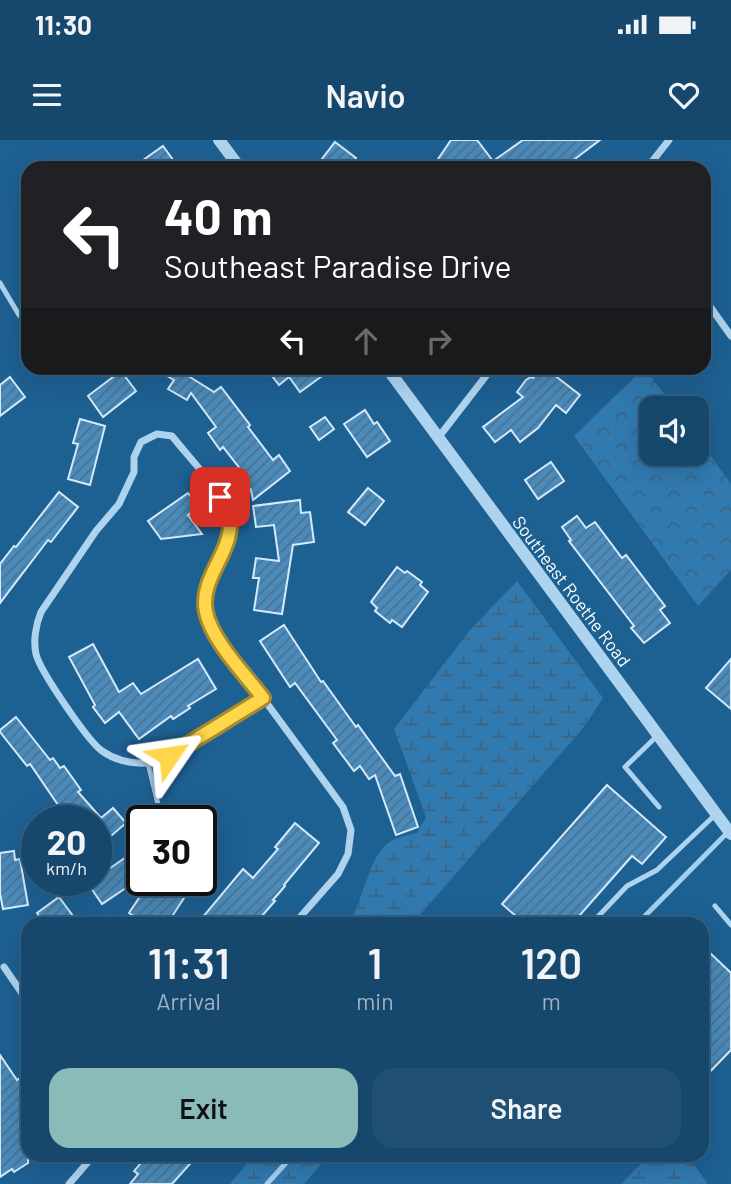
<!DOCTYPE html>
<style>
:root{--surface:#16486e;--page:#1f4f73;--text:#f1f3f6;--muted:#9eb2c2;--line:#356081;--accent:#8bbbb9}
body{margin:0;font-family:Barlow,sans-serif;background:var(--page);color:var(--text);height:100vh;display:flex;flex-direction:column;font-size:26px;white-space:nowrap}
*{box-sizing:border-box;margin:0}
p{font-size:23px;color:var(--muted)}
.icon{flex:none;width:38px;height:38px;fill:none;stroke:currentColor;stroke-width:2;stroke-linecap:round;stroke-linejoin:round}
.map{position:relative;flex:1;overflow:hidden}
.panel{position:absolute;left:21px;top:777px;width:688px;height:245px;display:flex;flex-direction:column;background:var(--surface);border-radius:21px;box-shadow:0 7px 28px #0002,0 0 0 2px var(--line)}
.panel>*{flex:none}
.guide{position:absolute;left:21px;top:21px;width:690px;height:214px;border-radius:21px;box-shadow:0 7px 28px #0002,0 0 0 2px var(--line);background:#202124;color:#fff;overflow:hidden}
.fabs{position:absolute;left:639px;top:256px;display:grid;gap:14px}
.fabs a{display:grid;place-items:center;width:70px;height:70px;border-radius:14px;background:var(--surface);box-shadow:0 7px 28px #0002,0 0 0 2px var(--line);font-size:35px}
.speed{position:absolute;left:21px;top:665px;display:flex;gap:14px;font-size:35px;font-weight:700;text-align:center}
.speed>*{display:grid;place-content:center;width:91px;height:91px;border-radius:50%;background:var(--surface);box-shadow:0 7px 28px #0002,0 0 0 2px var(--line);line-height:1}
.speed small{font-size:18px;font-weight:400}
.speed .limit{border:4px solid #111;border-radius:10px;background:#fff;color:#111}
.pin{position:absolute;display:grid;place-items:center;width:60px;height:60px;color:#fff;margin:-30px;border-radius:14px;box-shadow:0 4px 10px #0006}
.me{position:absolute;width:77px;margin:-38px;rotate:58deg;stroke-linejoin:round;filter:drop-shadow(0 0 5px #0008)}
.turn{display:flex;align-items:center;gap:24px;height:147px;padding:0 28px;font-size:32px}
.turn .icon{width:91px;height:91px;stroke-width:2.5}
.turn b{display:block;font-size:49px;line-height:60px}
.lanes{display:flex;align-items:center;height:66px;padding:0 28px;background:#0003;justify-content:center;gap:35px;direction:ltr}
.lanes .off{opacity:.35}
.eta{display:flex;justify-content:space-evenly;align-items:center;height:119px;text-align:center}
.eta b{font-size:42px;font-weight:600;line-height:49px}
.action{display:flex;gap:14px;margin-top:auto;padding:14px 28px}
.action a{flex:1;height:80px;border-radius:21px;background:var(--accent);color:#111;font-size:28px;font-weight:600;line-height:80px;text-align:center}
.action a+a{background:var(--page);color:var(--text)}
.status{display:flex;justify-content:space-between;align-items:center;height:49px;padding:0 35px;background:var(--surface);direction:ltr}
.status svg{height:19px;fill:currentColor}
header{display:flex;justify-content:space-between;align-items:center;height:91px;padding:0 28px;background:var(--surface);font-size:32px;font-weight:600}
.map>svg:first-child{display:block}
.forest{fill:url(#forest-crowns)}
.wetland{fill:url(#wetland-marsh)}
.lines{fill:none;stroke-linecap:round;stroke-linejoin:round}
.stream{stroke:#a2d0f0;stroke-width:5}
.building{fill:url(#building-hatch);stroke:#d4eafa;stroke-width:2}
.service{stroke:#aed3ee;stroke-width:5}
.minor{stroke:#aed3ee;stroke-width:7}
.tertiary{stroke:#aed3ee;stroke-width:12}
.route-casing{stroke:#a68a30;stroke-width:18}
.route{stroke:#ffd54a;stroke-width:12}
.labels{text-anchor:middle;dominant-baseline:central;stroke-width:5;stroke-linejoin:round;paint-order:stroke}
.street-label{font-size:18px;fill:#fff;stroke:#1d6092}
</style>
<div class="status"><b>11:30</b><svg viewBox="0 0 49 12"><path d="M0 12V9h3v3zM5 12V6h3v6zM10 12V3h3v9zM15 12V0h3v12zM26 1h20v11H26zM47 4h2v5h-2z"/></svg></div>
<header><svg class="icon" aria-label="menu" viewBox="0 0 24 24"><path d="M4 6h16M4 12h16M4 18h16"/></svg>Navio<svg class="icon" aria-label="heart" viewBox="0 0 24 24"><path d="M12 20l-8-8c-3-5 5-10 8-4 3-6 11-1 8 4z"/></svg></header>
<div class="map">
<svg width="731" height="1044" viewBox="0 0 731 1044">
<defs>
<pattern id="forest-crowns" width="20" height="18" patternUnits="userSpaceOnUse" patternTransform="scale(1.75)"><rect width="20" height="18" fill="#317ab0"/><path d="M2 6a3 3 0 1 1 6 0M12 15a3 3 0 1 1 6 0" fill="none" stroke="#3e637e"/></pattern>
<pattern id="wetland-marsh" width="20" height="14" patternUnits="userSpaceOnUse" patternTransform="scale(1.75)"><rect width="20" height="14" fill="#317ab0"/><path d="M1 5h8M5 5V1M11 12h8M15 12V8" fill="none" stroke="#3e637e"/></pattern>
<pattern id="building-hatch" width="6" height="6" patternUnits="userSpaceOnUse" patternTransform="scale(1.75)"><rect width="6" height="6" fill="#4a8bbb"/><path d="M-1 1l2-2M0 6l6-6M5 7l2-2" fill="none" stroke="#4b728f"/></pattern>
</defs>
<rect width="100%" height="100%" fill="#1d6092"/>
<!-- forest -->
<polygon class="forest" points="644,228 675,268 651,268 651,313 696,313 697,297 731,344 731,430 698,466 574,296"/>
<!-- wetland -->
<g class="wetland">
<path d="M517,441L603,558L584,587L412,784H348C363,763 369,713 391,701C398,697 409,695 417,693L426,677L394,589L470,490Z"/>
<polygon points="254,1015 329,1015 304,1044 230,1044"/>
<polygon points="650,1015 687,1015 708,1044 621,1044"/>
</g>
<g class="lines">
<!-- stream -->
<g class="stream">
<polyline points="637,784 729,691"/>
<polyline points="267,1044 293,1015"/>
</g>
</g>
<!-- building -->
<g class="building">
<polygon points="451,0 477,0 493,21 523,0 600,0 563,28 432,28"/>
<polygon points="335,2 356,18 349,28 315,28"/>
<polygon points="163,6 179,28 132,28"/>
<polygon points="153,228 196,228 190,237 214,252 221,247 250,285 248,287 273,320 279,315 290,331 253,360 251,350 244,341 248,339 223,307 220,310 208,293 216,287 191,253 187,260 168,249 174,240"/>
<polygon points="266,228 333,228 300,252 289,237 279,245"/>
<polygon points="541,228 545,228 580,255 566,273 556,265 538,288 520,302 511,290 495,302 483,287 523,257 517,252 526,240 531,237 533,238"/>
<polygon points="121,231 136,251 103,277 88,256"/>
<polygon points="10,237 25,257 0,276 0,245"/>
<polygon points="365,270 374,284 377,282 390,301 367,317 344,284"/>
<polygon points="325,277 334,289 319,300 310,287"/>
<polygon points="80,279 105,286 90,345 68,339 78,304 73,303"/>
<polygon points="551,322 564,341 538,359 525,340"/>
<polygon points="368,348 384,361 365,385 348,372"/>
<polygon points="59,352 78,367 51,402 48,400 0,463 0,424 14,406 16,407"/>
<polygon points="188,353 199,367 188,375 202,394 161,399 148,381"/>
<polygon points="300,360 301,373 310,372 314,402 293,405 282,474 254,470 259,438 253,438 256,418 279,421 274,385 256,387 253,366"/>
<polygon points="577,376 586,388 595,382 622,418 626,415 665,466 660,470 670,483 644,503 631,488 634,486 569,401 571,400 562,387"/>
<polygon points="397,427 405,433 407,431 422,442 420,445 428,452 402,487 392,480 390,483 375,471 377,468 371,462"/>
<polygon points="284,485 321,542 323,541 356,587 358,585 395,636 400,634 418,687 396,695 375,635 369,639 360,626 354,631 333,603 337,600 295,543 290,547 260,501"/>
<polygon points="93,504 119,552 133,543 141,554 198,519 216,549 188,566 190,568 173,579 171,576 139,599 119,572 105,583 93,567 95,565 69,517"/>
<polygon points="731,519 731,569 706,548"/>
<polygon points="16,577 50,620 53,618 60,628 64,626 81,650 78,652 101,678 113,668 126,683 96,709 98,681 69,681 30,624 27,626 0,592 0,590"/>
<polygon points="607,645 666,697 642,724 632,716 572,784 525,784 502,764"/>
<polygon points="295,683 319,703 284,745 285,746 273,760 275,761 255,784 197,784 243,729 253,738 278,709 275,707"/>
<polygon points="142,706 142,737 102,764 91,748 96,744 96,738"/>
<polygon points="14,711 15,720 20,719 28,765 3,769 0,753 0,713"/>
<polygon points="151,740 156,740 184,758 167,784 146,784 129,773"/>
<polygon points="59,757 79,784 44,784 37,773"/>
<polygon points="709,812 731,833 731,910 702,940 702,819"/>
<polygon points="0,915 17,940 23,936 28,943 28,1023 14,1032 12,1029 0,1037"/>
<polygon points="148,1015 198,1015 172,1044 130,1044 138,1034 134,1031"/>
</g>
<g class="lines">
<!-- service -->
<g class="service">
<polyline points="0,143 19,175 28,182"/>
<polyline points="658,595 625,627 659,667"/>
<polyline points="148,623 162,681"/>
<polyline points="715,766 731,785"/>
<polyline points="591,784 627,746 657,730 716,674"/>
</g>
<!-- minor -->
<g class="minor">
<polyline points="647,28 669,0"/>
<polyline points="704,158 731,196"/>
<path d="M157,294L172,296C189,318 225,353 230,380C232,396 221,412 215,426C188,481 232,517 263,558C238,574 172,621 147,623C130,624 115,620 102,611C88,601 40,531 36,514C33,501 36,484 41,472L96,391L119,364L134,332V317L141,302Z"/>
<polyline points="438,298 492,228"/>
<polyline points="263,558 343,667 351,690 348,714 338,734 294,784"/>
<polyline points="4,827 28,862"/>
<polyline points="69,1044 94,1015"/>
</g>
<!-- tertiary -->
<g class="tertiary">
<polyline points="219,0 240,28"/>
<polyline points="387,228 731,694"/>
</g>
</g>
<g class="lines">
<defs>
<path id="route" d="M169,616L263,558C245,534 212,501 206,472C199,439 231,414 230,383C230,375 223,365 220,357"/>
</defs>
<!-- route casing -->
<use href="#route" class="route-casing"/>
<!-- route -->
<use href="#route" class="route"/>
</g>
<g class="labels">
<!-- street labels -->
<g class="street-label">
<text transform="translate(572 451) rotate(53)">Southeast Roethe Road</text>
</g>
</g>
</svg>
<div class="fabs">
<a><svg class="icon" aria-label="sound" viewBox="0 0 24 24"><path d="M4 9h4l5-4v14l-5-4H4zM17 9q2 3 0 6"/></svg></a>
</div>
<div class="speed"><div>20<small>km/h</small></div><div class="limit">30</div></div>
<div class="pin" style="left:220px;top:357px;background:#d93025"><svg class="icon" aria-label="arrive" viewBox="0 0 24 24"><path d="M6 21V4h12l-3 4 3 4H6"/></svg></div>
<svg class="me" style="left:169px;top:616px" viewBox="-20 -20 40 40"><path d="M0-17L14 15 0 8-14 15z" fill="#ffd54a" stroke="#fff" stroke-width="4"/></svg>
<div class="guide">
<div class="turn"><svg class="icon" aria-label="left" viewBox="0 0 24 24"><path d="M17 20v-9H6M10 6l-5 5 5 5"/></svg><div><b>40 m</b>Southeast Paradise Drive</div></div>
<div class="lanes"><svg class="icon" aria-label="left" viewBox="0 0 24 24"><path d="M17 20v-9H6M10 6l-5 5 5 5"/></svg><svg class="icon off" aria-label="ahead" viewBox="0 0 24 24"><path d="M12 20V5M6 11l6-6 6 6"/></svg><svg class="icon off" aria-label="right" viewBox="0 0 24 24"><path d="M7 20v-9h11M14 6l5 5-5 5"/></svg></div>
</div>
<section class="panel">
<div class="eta">
<div><b>11:31</b><p>Arrival</p></div>
<div><b>1</b><p>min</p></div>
<div><b>120</b><p>m</p></div>
</div>
<div class="action"><a>Exit</a><a>Share</a></div>
</section>
</div>
